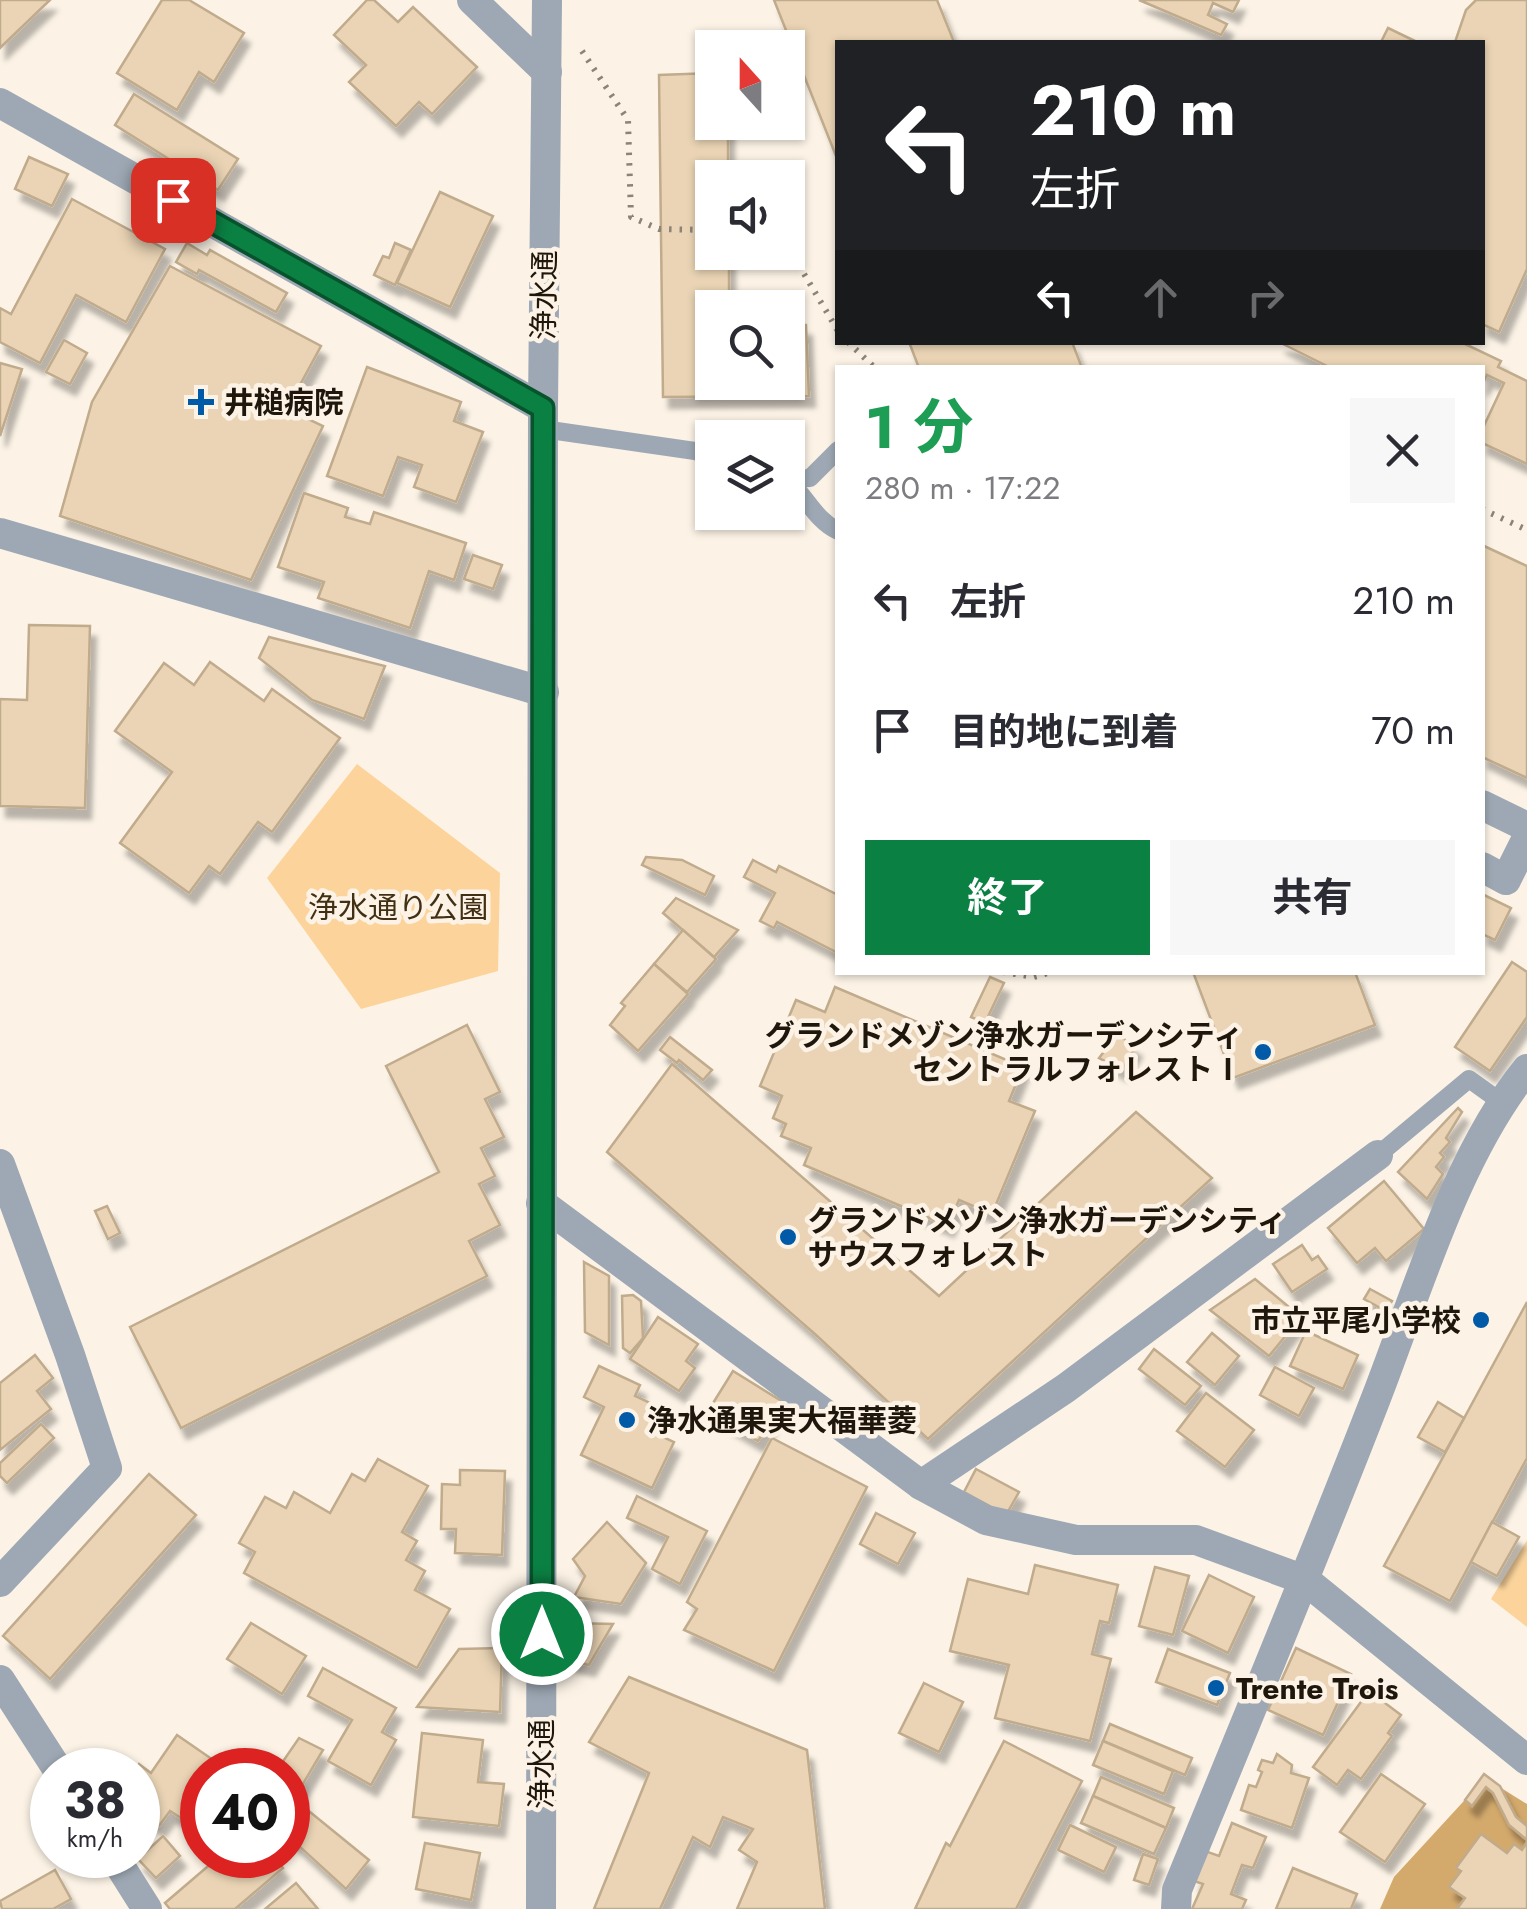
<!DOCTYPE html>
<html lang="ja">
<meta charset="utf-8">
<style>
:root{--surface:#fff;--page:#f7f7f7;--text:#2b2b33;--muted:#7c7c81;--accent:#0b8043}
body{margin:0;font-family:Jost,"Noto Sans JP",sans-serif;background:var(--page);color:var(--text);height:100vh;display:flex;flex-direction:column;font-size:38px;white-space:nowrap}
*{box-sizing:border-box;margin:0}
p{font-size:32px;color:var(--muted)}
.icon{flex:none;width:55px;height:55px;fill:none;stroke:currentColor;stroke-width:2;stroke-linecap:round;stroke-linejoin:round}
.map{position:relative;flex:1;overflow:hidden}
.panel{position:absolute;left:835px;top:365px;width:650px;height:610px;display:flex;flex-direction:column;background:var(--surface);border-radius:0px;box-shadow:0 2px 8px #0004}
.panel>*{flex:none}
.guide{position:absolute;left:835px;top:40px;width:650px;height:305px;border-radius:0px;box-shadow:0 2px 8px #0004;background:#202124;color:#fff;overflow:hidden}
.needle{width:65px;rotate:339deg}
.controls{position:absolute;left:695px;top:30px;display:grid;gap:20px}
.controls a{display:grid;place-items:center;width:110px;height:110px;border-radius:0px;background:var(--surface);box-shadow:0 2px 8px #0004;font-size:50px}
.speed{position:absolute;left:30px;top:1748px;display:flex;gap:20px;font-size:50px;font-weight:700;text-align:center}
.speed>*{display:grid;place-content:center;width:130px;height:130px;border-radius:50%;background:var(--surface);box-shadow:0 2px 8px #0004;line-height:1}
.speed small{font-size:25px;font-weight:400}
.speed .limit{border:15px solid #d22;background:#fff;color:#111}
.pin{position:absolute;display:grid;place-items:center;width:85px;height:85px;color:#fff;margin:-42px;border-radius:20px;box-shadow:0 5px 15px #0006}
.me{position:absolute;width:110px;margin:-55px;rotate:0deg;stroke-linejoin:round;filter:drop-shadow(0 0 8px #0008)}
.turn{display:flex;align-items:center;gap:35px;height:210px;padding:0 30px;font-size:45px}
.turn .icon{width:130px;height:130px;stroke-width:2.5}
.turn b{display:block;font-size:70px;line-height:85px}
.lanes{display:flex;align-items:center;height:95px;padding:0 30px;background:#0003;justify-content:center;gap:50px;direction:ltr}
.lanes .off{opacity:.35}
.round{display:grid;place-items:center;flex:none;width:105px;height:105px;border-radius:0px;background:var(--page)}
.summary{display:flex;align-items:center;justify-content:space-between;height:170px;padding:0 30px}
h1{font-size:60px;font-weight:700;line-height:75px;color:#1e9e55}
.action{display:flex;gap:20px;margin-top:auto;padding:20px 30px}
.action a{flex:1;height:115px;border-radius:0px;background:var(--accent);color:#fff;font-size:40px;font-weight:700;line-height:115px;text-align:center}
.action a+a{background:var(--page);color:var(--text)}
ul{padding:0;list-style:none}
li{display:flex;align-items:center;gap:30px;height:130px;padding:0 30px}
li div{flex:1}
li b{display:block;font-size:38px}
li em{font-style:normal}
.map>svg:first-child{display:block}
.green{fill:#fcd49b}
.forest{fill:#d3a96c}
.building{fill:#ead4b5;stroke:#c0ab8c;stroke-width:2.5;filter:url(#shadow)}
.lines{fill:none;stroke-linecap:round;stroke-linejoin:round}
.path{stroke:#8c8377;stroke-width:6;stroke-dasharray:2.5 8;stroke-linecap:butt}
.service{stroke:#9da8b4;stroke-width:18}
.minor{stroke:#9da8b4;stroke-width:30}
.tertiary{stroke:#9da8b4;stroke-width:30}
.route-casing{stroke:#07532c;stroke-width:25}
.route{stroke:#0b8043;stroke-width:18}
.poi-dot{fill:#005aa7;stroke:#fcf3e6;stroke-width:4}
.labels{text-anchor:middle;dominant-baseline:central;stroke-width:9;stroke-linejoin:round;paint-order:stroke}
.street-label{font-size:30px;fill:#1f170b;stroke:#fcf3e6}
.poi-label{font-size:30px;font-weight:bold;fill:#1f170b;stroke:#fcf3e6;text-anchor:start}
.park-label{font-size:30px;fill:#423014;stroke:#fcf3e6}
</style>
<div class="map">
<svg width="1527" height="1909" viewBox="0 0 1527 1909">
<defs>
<filter id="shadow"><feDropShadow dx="6" dy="11" stdDeviation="2.5" flood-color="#0004"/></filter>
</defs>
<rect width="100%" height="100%" fill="#fcf3e6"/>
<!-- green -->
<g class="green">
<polygon points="357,764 500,873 498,971 361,1009 267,878"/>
<polygon points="1527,1540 1527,1627 1491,1599"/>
</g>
<!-- forest -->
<polygon class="forest" points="1485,1778 1527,1804 1527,1909 1380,1909 1394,1877"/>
<!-- building -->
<g class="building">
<polygon points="0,0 50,0 0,48"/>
<polygon points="162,0 189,0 244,33 214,82 199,72 177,110 117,73"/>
<polygon points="367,0 374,0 398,22 413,7 477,67 432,114 419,102 396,126 349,82 366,65 334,35"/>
<polygon points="774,0 937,0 954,42 838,42 838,161"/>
<polygon points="1139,0 1239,0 1233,12 1213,3 1208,15 1227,24 1221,35"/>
<polygon points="1476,0 1527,0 1527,269 1499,332 1482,324 1482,42 1455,42 1466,10"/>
<polygon points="1388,28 1417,42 1381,42"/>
<polygon points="712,73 712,122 728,122 728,178 712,178 712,252 729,252 729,308 712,308 712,382 788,382 788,325 806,325 809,396 663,397 659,75"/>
<polygon points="134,94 238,159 218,190 115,125"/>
<polygon points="29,157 68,174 52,206 15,189"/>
<polygon points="440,192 493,216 450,307 397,283"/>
<polygon points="72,199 165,249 126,322 76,295 40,363 0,342 0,308 11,314"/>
<polygon points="187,243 207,255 210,250 287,293 276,312 199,270 197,274 176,262"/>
<polygon points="395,243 411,250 395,285 374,275 383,256 389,258"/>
<polygon points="170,266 321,346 287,409 323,426 251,580 60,516 92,402"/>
<polygon points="64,340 87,353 70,384 46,372"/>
<polygon points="909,342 1072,342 1082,368 919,368"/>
<polygon points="1279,342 1461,342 1501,361 1498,367 1527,381 1527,464 1482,443 1482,430 1504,383 1487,375 1482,385 1482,368 1331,368"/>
<polygon points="0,363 22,369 0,436"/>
<polygon points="367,367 461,402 454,421 483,432 456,502 414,487 422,465 398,457 383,496 327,476"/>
<polygon points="304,493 348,508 345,517 370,524 374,512 466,543 454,580 429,571 410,628 318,598 324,582 278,567"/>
<polygon points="1482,545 1527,566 1527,778 1482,757"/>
<polygon points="473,555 502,565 493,589 464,579"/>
<polygon points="29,625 90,626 85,808 0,806 0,699 27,700"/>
<polygon points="269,637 385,666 364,719 312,700 259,658"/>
<polygon points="210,662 264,701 272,689 340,738 272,832 258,822 220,874 209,866 189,893 120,843 172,772 115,731 164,663 194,685"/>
<polygon points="646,857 682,860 714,876 705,895 642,865"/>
<polygon points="753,860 776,872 779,866 838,895 838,953 777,922 774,928 760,921 775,893 744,877"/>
<polygon points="1482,894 1511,908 1495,940 1482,934"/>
<polygon points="676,898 738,930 714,957 663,913"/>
<polygon points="683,930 716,959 687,992 654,964"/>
<polygon points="1512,962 1527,972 1527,1017 1490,1071 1455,1047"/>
<polygon points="654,964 688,994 638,1051 610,1025 625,1006 621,1003"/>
<polygon points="1193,972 1355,972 1375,1025 1233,1078"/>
<polygon points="990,977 1004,983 985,1023 971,1017"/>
<polygon points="835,987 1023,1067 1009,1101 1035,1111 992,1214 959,1200 948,1226 804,1165 811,1148 781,1136 786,1124 773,1118 782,1096 760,1086 796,1000 825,1012"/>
<polygon points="467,1025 500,1092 485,1099 504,1137 481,1148 495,1176 479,1184 500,1225 469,1241 487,1276 181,1428 130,1327 439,1172 386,1066"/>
<polygon points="1117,1035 1136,1046 1122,1070 1099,1058"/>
<polygon points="670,1037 712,1070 703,1080 679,1060 677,1063 660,1050"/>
<polygon points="672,1064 939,1296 1136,1112 1212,1178 928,1439 816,1335 607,1152"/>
<polygon points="1458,1108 1462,1112 1446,1138 1450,1142 1440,1153 1444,1157 1436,1167 1443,1174 1427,1199 1398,1172"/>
<polygon points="1384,1181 1424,1229 1386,1261 1375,1248 1357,1263 1328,1228"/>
<polygon points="107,1206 120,1233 108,1239 95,1211"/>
<polygon points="1302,1245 1312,1260 1318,1256 1327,1269 1292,1292 1273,1264"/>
<polygon points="584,1262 609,1276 609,1345 585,1332"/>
<polygon points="1255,1279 1301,1317 1269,1356 1210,1310"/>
<polygon points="1370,1289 1392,1301 1386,1311 1364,1299"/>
<polygon points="633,1295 641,1301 643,1338 630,1353 623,1348 622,1296"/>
<polygon points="1527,1302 1527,1458 1450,1601 1384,1566"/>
<polygon points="658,1317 698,1344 686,1361 695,1368 679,1391 630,1359"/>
<polygon points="1306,1331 1358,1355 1343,1389 1290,1366"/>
<polygon points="1212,1333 1239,1356 1215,1385 1187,1362"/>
<polygon points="1154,1349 1201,1386 1185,1405 1139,1369"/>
<polygon points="35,1355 53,1378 37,1391 51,1409 0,1450 0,1383"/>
<polygon points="599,1366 640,1385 635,1396 661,1408 650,1431 674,1442 652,1488 581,1455 604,1407 584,1397"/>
<polygon points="1275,1367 1314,1388 1299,1416 1260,1395"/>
<polygon points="733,1371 783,1402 758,1441 708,1411"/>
<polygon points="1206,1393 1254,1430 1225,1467 1177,1431"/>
<polygon points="1438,1402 1464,1418 1445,1452 1418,1437"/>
<polygon points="41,1424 54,1438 7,1483 0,1476 0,1463"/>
<polygon points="772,1438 867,1487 774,1671 684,1630 697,1609 687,1602"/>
<polygon points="378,1459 428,1486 402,1532 417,1541 406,1560 425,1571 415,1590 450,1609 417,1668 244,1573 255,1552 239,1543 265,1497 286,1508 294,1492 330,1513 352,1474 365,1481"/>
<polygon points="976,1469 1019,1492 1006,1515 964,1492"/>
<polygon points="460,1470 505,1471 502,1555 455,1553 456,1529 441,1529 442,1484 460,1485"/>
<polygon points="149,1474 196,1515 50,1679 3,1636"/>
<polygon points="637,1496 707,1531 680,1584 652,1569 668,1537 627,1518"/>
<polygon points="876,1513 915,1533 898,1564 860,1544"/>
<polygon points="607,1522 646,1563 621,1604 574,1597 585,1576 573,1559"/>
<polygon points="1492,1522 1519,1537 1497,1576 1471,1562"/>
<polygon points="1035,1565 1118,1585 1109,1623 1100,1621 1092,1654 1111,1659 1090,1741 995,1718 1009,1665 950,1651 968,1579 1028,1594"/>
<polygon points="1155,1567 1189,1576 1173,1635 1139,1626"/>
<polygon points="1209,1575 1254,1597 1228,1653 1182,1631"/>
<polygon points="251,1623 306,1656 282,1694 227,1659"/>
<polygon points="571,1623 613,1624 589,1665 570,1661"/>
<polygon points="502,1648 500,1712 417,1707 459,1649"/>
<polygon points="1296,1648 1351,1674 1323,1735 1268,1710"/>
<polygon points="1168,1649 1230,1673 1217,1705 1156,1682"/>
<polygon points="323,1668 396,1708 382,1732 396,1740 371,1785 328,1761 352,1720 308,1696"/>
<polygon points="629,1677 807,1750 825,1909 737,1909 757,1862 739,1850 753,1829 723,1817 710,1847 693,1837 660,1909 594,1909 649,1773 589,1742"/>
<polygon points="924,1683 963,1702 939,1752 899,1733"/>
<polygon points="1369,1691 1401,1715 1388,1733 1392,1736 1361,1779 1348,1770 1337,1785 1313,1767"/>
<polygon points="1110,1724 1192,1758 1185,1775 1103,1741"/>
<polygon points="422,1733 483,1740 478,1782 504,1784 499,1826 413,1817"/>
<polygon points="177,1735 219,1764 215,1770 202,1770 202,1788 181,1818 170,1811 159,1826 138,1811 141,1801 138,1799 135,1770 139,1764 151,1773"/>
<polygon points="299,1738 323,1750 294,1799 369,1860 346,1889 288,1836 288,1770 277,1770"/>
<polygon points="1004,1741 1082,1781 1016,1909 915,1909 946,1843 950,1846"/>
<polygon points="1103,1741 1173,1771 1164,1794 1093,1765"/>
<polygon points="1277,1754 1292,1765 1291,1773 1309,1778 1292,1828 1241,1810 1249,1785 1256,1787 1262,1772 1258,1770 1262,1760 1273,1763"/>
<polygon points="1381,1774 1425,1804 1385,1862 1340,1832"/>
<polygon points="1484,1774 1500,1786 1516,1817 1527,1826 1527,1840 1509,1825 1493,1793 1486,1787 1472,1806 1465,1800"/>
<polygon points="1101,1777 1174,1808 1166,1828 1093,1796"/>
<polygon points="1093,1796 1166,1828 1154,1854 1081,1823"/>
<polygon points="1232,1823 1266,1837 1253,1868 1242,1865 1231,1894 1246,1900 1242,1909 1192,1909 1203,1884 1194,1881 1205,1851 1219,1856"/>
<polygon points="1070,1825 1116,1847 1104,1872 1058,1850"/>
<polygon points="1481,1834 1507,1853 1514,1844 1522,1850 1527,1842 1527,1909 1457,1909 1465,1898 1449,1887 1461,1871 1456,1868"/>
<polygon points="163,1836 180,1856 156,1878 138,1859"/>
<polygon points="425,1843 480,1853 471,1900 416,1889"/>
<polygon points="1143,1854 1158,1859 1149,1885 1134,1880"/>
<polygon points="221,1855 272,1855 283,1868 235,1909 170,1909 165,1903"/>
<polygon points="1293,1868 1357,1894 1351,1909 1276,1909"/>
<polygon points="55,1870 71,1899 53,1909 2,1909 0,1901"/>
<polygon points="296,1883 318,1909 265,1909"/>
</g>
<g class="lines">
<!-- path -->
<g class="path">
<polyline points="582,51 628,120 631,217 659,229 712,230"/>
<polyline points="788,247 838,331"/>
<polyline points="848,342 875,368"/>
<polyline points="1482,509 1527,530"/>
<polyline points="1003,972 1034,977 1051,972"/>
</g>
<!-- service -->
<g class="service">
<polyline points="543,429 695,451 712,457"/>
<polyline points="788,479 810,478 838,450"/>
<path d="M788,481C807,497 815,520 838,531"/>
<polyline points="1378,1155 1469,1079 1501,1102"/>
</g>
<!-- minor -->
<g class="minor">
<polyline points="472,0 547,72"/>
<polyline points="0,103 543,408"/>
<polyline points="0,533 544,692"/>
<polyline points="1482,805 1527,827"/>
<polyline points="1482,867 1506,880 1527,838"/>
<polyline points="0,1164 70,1355 107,1468 0,1582"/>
<polyline points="541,1203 921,1485 986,1520 1076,1540 1196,1540 1305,1580 1527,1760"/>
<polyline points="921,1485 1066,1388 1378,1155"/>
<polyline points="0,1680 58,1770"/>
<polyline points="113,1855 147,1909"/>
<path d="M1176,1909L1177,1890C1244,1727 1312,1563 1376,1398C1417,1293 1456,1156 1527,1069"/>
</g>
<!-- tertiary -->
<polyline class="tertiary" points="541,1909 543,408 547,0"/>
</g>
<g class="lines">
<defs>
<polyline id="route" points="173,200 543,408 542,1634"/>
</defs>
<!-- route casing -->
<use href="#route" class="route-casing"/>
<!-- route -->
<use href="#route" class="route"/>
</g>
<!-- markers -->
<g class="poi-dot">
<path d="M196 387h10v10h10v10h-10v10h-10v-10h-10v-10h10z"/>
<circle cx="1263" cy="1052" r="10"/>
<circle cx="788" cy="1237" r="10"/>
<circle cx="1481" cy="1320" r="10"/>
<circle cx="627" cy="1420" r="10"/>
<circle cx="1216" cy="1688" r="10"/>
</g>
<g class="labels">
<!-- street labels -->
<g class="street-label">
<text transform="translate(544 295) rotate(-89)">浄水通</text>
<text transform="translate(541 1764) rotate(-90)">浄水通</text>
</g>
<!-- poi labels -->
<g class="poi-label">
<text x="224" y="402">井槌病院</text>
<text x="1243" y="1035" text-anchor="end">グランドメゾン浄水ガーデンシティ<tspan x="1243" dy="34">セントラルフォレストⅠ</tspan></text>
<text x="808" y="1220">グランドメゾン浄水ガーデンシティ<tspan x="808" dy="34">サウスフォレスト</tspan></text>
<text x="1461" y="1320" text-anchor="end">市立平尾小学校</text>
<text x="647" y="1420">浄水通果実大福華菱</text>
<text x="1236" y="1688">Trente Trois</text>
</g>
<!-- park labels -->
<g class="park-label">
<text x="398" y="907">浄水通り公園</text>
</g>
</g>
</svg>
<div class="controls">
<a><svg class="needle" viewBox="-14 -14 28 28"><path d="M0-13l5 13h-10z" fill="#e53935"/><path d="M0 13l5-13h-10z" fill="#7c7c81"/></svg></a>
<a><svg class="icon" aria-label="sound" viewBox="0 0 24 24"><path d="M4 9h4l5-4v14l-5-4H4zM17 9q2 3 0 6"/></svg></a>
<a><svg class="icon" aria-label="search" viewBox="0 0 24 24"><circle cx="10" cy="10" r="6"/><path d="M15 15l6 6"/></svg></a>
<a><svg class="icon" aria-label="layers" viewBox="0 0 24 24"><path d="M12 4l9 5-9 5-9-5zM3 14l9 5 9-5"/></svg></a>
</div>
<div class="speed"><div>38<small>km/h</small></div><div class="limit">40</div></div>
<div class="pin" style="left:173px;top:200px;background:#d93025"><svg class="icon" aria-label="arrive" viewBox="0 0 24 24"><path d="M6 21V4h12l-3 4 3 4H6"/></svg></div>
<svg class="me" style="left:542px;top:1634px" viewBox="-20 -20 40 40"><circle r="17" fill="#0b8043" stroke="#fff" stroke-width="3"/><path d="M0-11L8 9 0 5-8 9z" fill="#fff"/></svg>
<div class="guide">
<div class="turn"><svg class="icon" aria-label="left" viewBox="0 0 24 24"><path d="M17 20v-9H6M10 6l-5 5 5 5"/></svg><div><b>210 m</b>左折</div></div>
<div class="lanes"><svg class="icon" aria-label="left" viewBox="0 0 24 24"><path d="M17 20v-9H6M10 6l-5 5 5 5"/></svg><svg class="icon off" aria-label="ahead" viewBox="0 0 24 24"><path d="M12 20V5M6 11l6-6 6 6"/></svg><svg class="icon off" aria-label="right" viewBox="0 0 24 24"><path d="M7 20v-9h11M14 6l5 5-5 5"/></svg></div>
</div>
<section class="panel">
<div class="summary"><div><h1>1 分</h1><p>280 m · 17:22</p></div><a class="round"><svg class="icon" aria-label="close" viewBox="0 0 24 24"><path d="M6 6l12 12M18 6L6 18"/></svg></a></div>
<ul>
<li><svg class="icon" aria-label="left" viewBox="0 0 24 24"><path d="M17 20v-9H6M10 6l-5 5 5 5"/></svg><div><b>左折</b></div><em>210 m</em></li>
<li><svg class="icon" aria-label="arrive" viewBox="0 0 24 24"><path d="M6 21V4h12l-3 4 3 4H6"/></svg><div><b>目的地に到着</b></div><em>70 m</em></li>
</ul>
<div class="action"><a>終了</a><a>共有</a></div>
</section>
</div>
